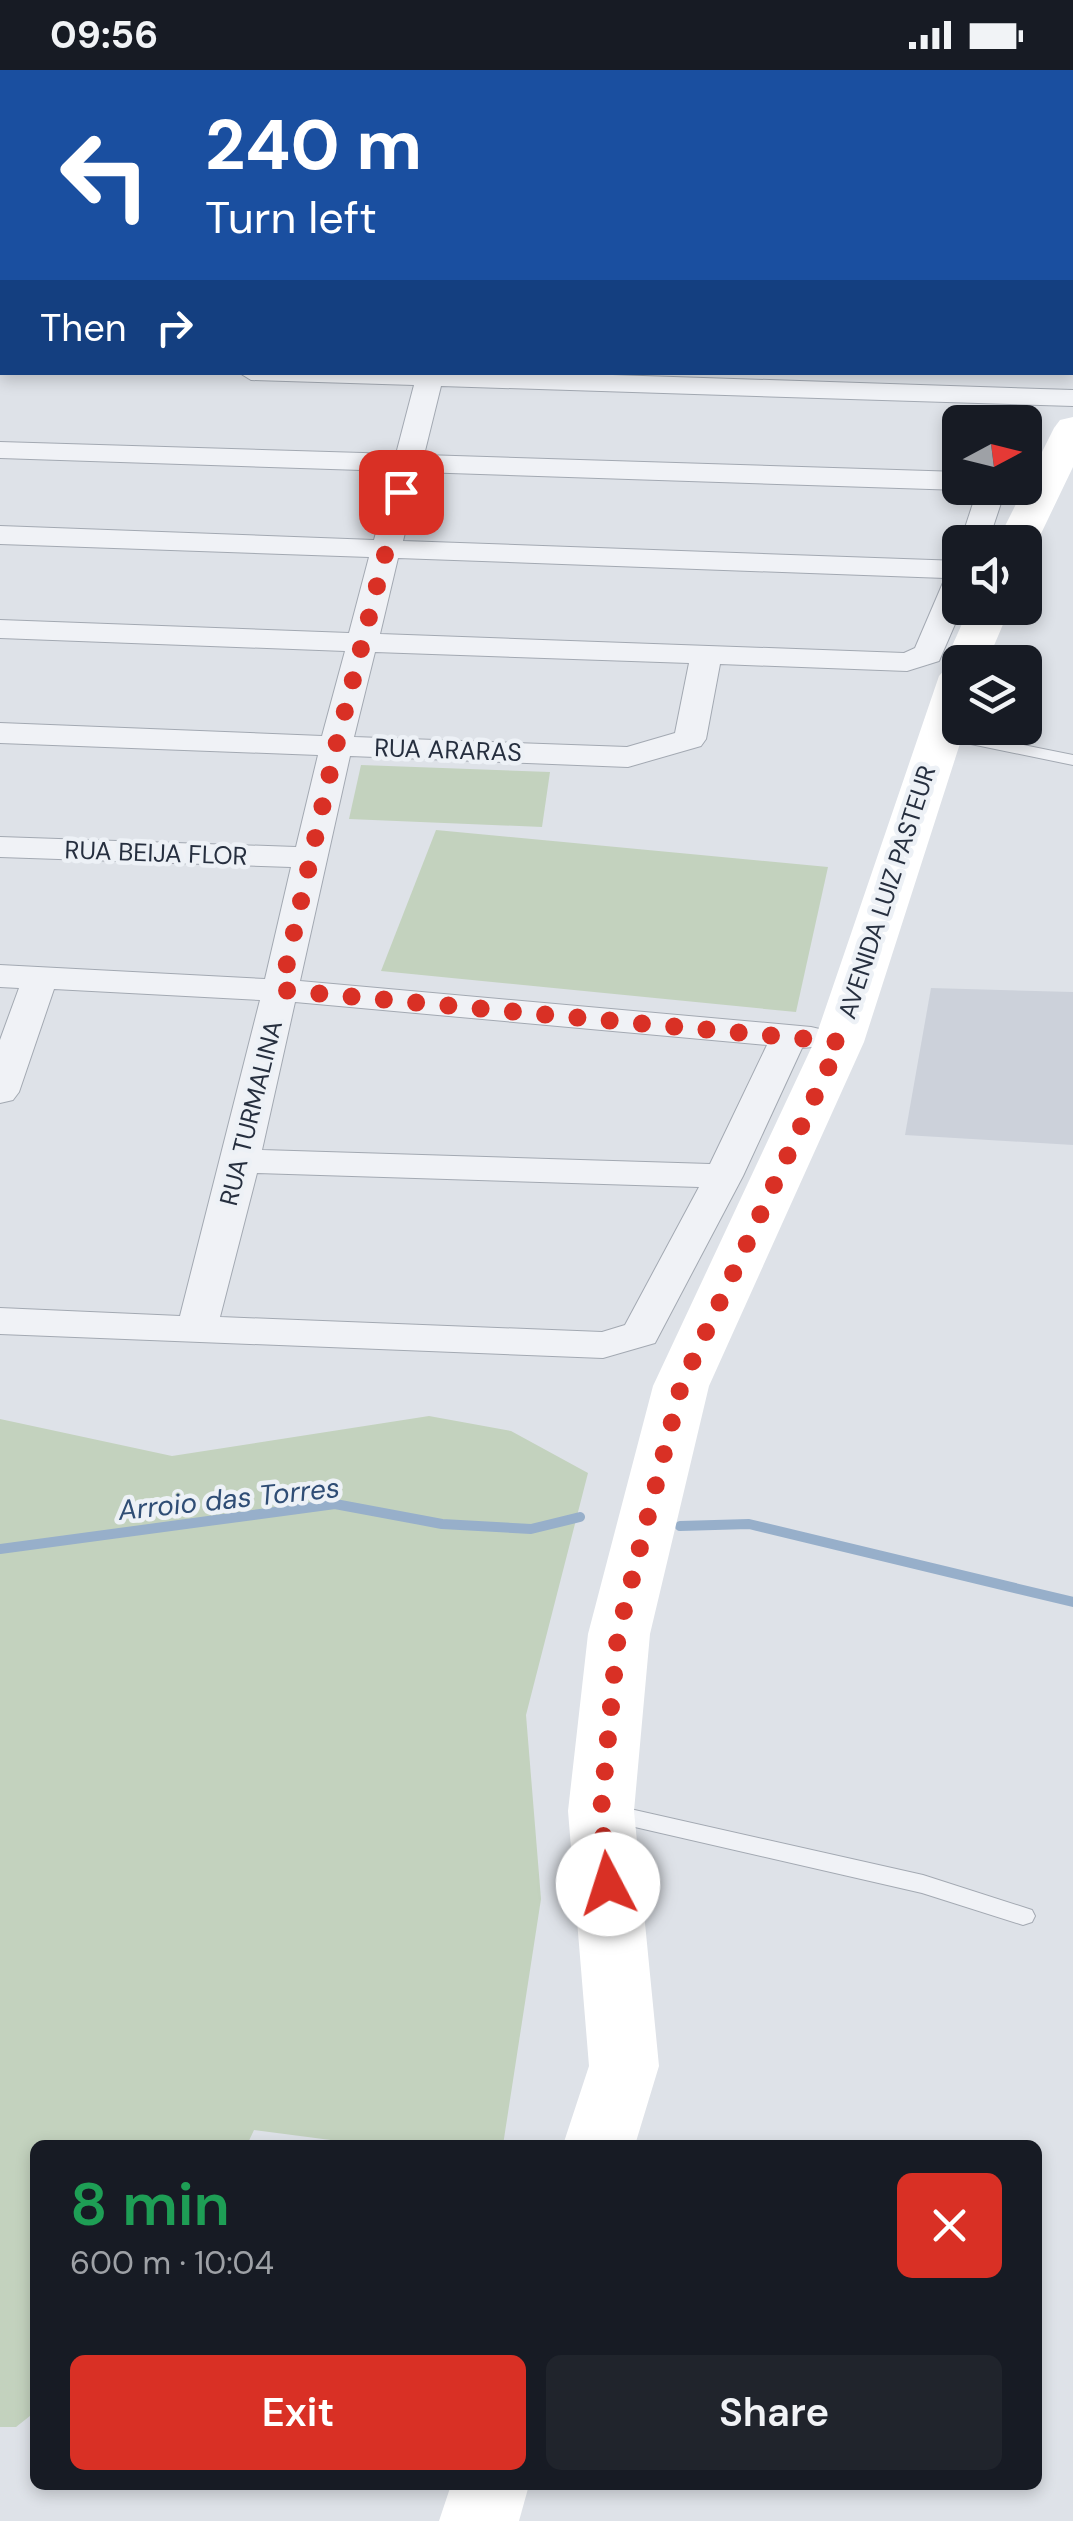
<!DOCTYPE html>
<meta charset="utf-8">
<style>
:root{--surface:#171b24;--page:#20242c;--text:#f1f3f6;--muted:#9ea1a6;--accent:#d93025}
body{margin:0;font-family:"DM Sans",sans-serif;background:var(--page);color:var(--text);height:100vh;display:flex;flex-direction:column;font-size:38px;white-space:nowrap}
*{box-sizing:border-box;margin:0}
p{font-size:32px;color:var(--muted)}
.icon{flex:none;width:55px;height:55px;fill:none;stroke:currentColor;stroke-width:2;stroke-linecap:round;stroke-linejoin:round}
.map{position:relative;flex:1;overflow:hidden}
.drawer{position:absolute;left:30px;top:2070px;width:1012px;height:350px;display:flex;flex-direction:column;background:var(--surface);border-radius:15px;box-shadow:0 5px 15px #0003}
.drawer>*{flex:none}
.top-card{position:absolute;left:0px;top:0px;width:1075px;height:305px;box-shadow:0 5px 15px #0003;background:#1a4fa0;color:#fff;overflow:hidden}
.needle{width:65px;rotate:83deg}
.tools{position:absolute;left:942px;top:335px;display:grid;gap:20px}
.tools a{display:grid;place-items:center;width:100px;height:100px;border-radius:15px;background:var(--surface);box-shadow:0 5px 15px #0003;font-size:50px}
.pin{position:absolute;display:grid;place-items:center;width:85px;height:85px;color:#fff;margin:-42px;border-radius:20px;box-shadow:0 5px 15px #0006}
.me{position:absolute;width:110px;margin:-55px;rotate:355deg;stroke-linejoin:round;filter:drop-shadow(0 0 8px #0008)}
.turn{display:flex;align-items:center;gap:35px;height:210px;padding:0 40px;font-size:45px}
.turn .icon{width:130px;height:130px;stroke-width:2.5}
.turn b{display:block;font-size:70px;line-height:85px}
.then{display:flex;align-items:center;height:95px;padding:0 40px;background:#0003;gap:20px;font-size:38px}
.round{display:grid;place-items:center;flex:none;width:105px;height:105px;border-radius:15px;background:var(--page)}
.headline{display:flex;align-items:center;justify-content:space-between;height:170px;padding:0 40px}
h1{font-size:60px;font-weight:600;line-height:75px;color:#1e9e55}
.cta{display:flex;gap:20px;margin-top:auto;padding:20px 40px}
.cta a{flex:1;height:115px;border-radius:15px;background:var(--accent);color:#fff;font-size:40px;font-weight:600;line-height:115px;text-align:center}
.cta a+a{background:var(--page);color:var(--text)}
.status{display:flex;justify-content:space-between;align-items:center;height:70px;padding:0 50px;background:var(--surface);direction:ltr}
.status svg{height:28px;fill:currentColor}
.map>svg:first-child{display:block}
.built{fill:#ccd1da}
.green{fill:#c3d2be}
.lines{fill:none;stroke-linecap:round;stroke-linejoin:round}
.stream{stroke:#97afca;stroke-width:10}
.service-casing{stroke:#a3a9b2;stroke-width:2}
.minor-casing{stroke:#a3a9b2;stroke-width:2}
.service{fill:#f0f2f6;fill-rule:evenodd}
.minor{fill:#f0f2f6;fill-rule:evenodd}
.secondary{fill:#fff;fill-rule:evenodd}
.route{stroke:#d93025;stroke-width:18;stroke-dasharray:0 32.4}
.labels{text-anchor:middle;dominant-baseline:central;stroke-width:9;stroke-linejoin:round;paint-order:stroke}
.street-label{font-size:25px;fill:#262f3f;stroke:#edf1f6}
.water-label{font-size:28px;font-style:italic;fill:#2f4d75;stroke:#edf1f6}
</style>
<div class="status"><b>09:56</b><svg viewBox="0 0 49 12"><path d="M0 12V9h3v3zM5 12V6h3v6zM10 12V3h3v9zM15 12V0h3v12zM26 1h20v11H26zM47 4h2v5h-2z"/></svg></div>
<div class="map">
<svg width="1073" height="2451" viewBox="0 0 1073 2451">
<rect width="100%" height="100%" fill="#dee2e8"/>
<!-- built -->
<polygon class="built" points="931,918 1073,922 1073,1075 905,1065"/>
<!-- green -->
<g class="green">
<polygon points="0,0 520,2 2,2 2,49"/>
<polygon points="361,695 550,702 542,757 349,749"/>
<polygon points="436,760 828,797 796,942 381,901"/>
<polygon points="429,1346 511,1361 588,1403 526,1645 541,1829 503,2075 369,2075 254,2060 247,2075 35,2075 35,2342 16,2357 0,2357 0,1349 172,1386"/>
</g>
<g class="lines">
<!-- stream -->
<g class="stream">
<polyline points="680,1456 749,1454 1073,1532"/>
<polyline points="0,1479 335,1434 442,1454 531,1459 580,1447"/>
</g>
<defs>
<g id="service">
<polygon points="938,658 1073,685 1073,695 932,666 930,663"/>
<polygon points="608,1734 923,1805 1032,1840 1035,1846 1032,1852 1023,1855 922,1823 600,1749 596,1743 600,1737"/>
</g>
<g id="minor">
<rect x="0" y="73" width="2" height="14"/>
<rect x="0" y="139" width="2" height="14"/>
<rect x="1072" y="172" width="1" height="16"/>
<rect x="0" y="210" width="2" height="16"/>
<rect x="1072" y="243" width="1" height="16"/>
<rect x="0" y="286" width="2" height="16"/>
<path d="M238,302H522L1073,320V336L441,316L424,385L960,402V418H968L960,420L420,402L403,471L960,491L962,538L939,591L907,601L720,594L706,669L701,676L628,697L350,686L300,911L811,957L824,960L829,968L824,976L802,978L743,1106L655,1273L603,1288L0,1264V1238L180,1246L260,930L54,919L19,1022L13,1030L0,1033V970L19,918L0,917V895L265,909L291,797L0,787V767L296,777L318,685L0,673V653L322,666L345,581L0,568V550L349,563L369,487L0,474V456L374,470L392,401L0,388V372L396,384L414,315L251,310ZM398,488L945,508L915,578L904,583L380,564ZM375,582L689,593L675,663L627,677L354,667ZM295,932L767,975L710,1094L262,1080ZM257,1103L699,1117L625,1255L602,1262L220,1247Z"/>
<polygon points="978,418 1006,418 988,472 960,473"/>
</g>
</defs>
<!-- service casing -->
<use href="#service" class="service-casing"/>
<!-- minor casing -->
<use href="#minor" class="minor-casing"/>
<!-- service -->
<use href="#service" class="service"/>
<!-- minor -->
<use href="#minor" class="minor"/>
<!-- secondary -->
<g class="secondary">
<polygon points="1073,347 1073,397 1037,472 1025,482 1025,472 997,472 1054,358 1060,350"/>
<polygon points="969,538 1010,538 987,592 960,592 960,658 965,658 864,972 709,1316 650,1564 634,1741 659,1996 635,2075 563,2075 589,1996 568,1741 588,1564 653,1316 814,972 939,606 948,596 945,592"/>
<polygon points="451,2415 529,2415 519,2451 439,2451"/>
</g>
</g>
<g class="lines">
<!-- route -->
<polyline class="route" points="401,422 336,676 281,920 840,972 681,1316 618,1564 601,1741 608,1814"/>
</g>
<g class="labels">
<!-- street labels -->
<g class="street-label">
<text transform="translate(448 680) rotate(2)">RUA ARARAS</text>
<text transform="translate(156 783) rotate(2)">RUA BEIJA FLOR</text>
<text transform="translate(887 822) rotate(-72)">AVENIDA LUIZ PASTEUR</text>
<text transform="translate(251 1043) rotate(-76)">RUA TURMALINA</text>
</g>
<!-- water labels -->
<g class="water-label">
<text transform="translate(229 1429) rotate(-6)">Arroio das Torres</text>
</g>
</g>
</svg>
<div class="tools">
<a><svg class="needle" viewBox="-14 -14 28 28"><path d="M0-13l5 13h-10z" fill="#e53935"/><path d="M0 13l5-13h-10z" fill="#9ea1a6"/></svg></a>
<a><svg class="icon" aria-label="sound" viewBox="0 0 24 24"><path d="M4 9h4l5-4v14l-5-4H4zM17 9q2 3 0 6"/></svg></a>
<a><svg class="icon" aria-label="layers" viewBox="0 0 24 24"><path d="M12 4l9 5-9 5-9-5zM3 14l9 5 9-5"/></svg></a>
</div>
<div class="pin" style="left:401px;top:422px;background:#d93025"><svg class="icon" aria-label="arrive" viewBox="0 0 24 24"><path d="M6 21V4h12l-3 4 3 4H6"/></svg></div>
<svg class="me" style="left:608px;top:1814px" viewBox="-20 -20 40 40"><circle r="19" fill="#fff"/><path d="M0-13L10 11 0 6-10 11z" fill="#d93025"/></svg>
<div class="top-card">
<div class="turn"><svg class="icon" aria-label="left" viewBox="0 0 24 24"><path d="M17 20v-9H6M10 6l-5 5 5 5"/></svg><div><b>240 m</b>Turn left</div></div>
<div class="then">Then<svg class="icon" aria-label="right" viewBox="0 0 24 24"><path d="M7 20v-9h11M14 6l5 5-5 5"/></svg></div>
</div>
<section class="drawer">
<div class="headline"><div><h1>8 min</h1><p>600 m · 10:04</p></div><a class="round" style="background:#d93025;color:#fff"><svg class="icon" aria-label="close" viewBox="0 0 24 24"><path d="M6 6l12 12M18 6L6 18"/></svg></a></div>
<div class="cta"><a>Exit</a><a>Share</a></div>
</section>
</div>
